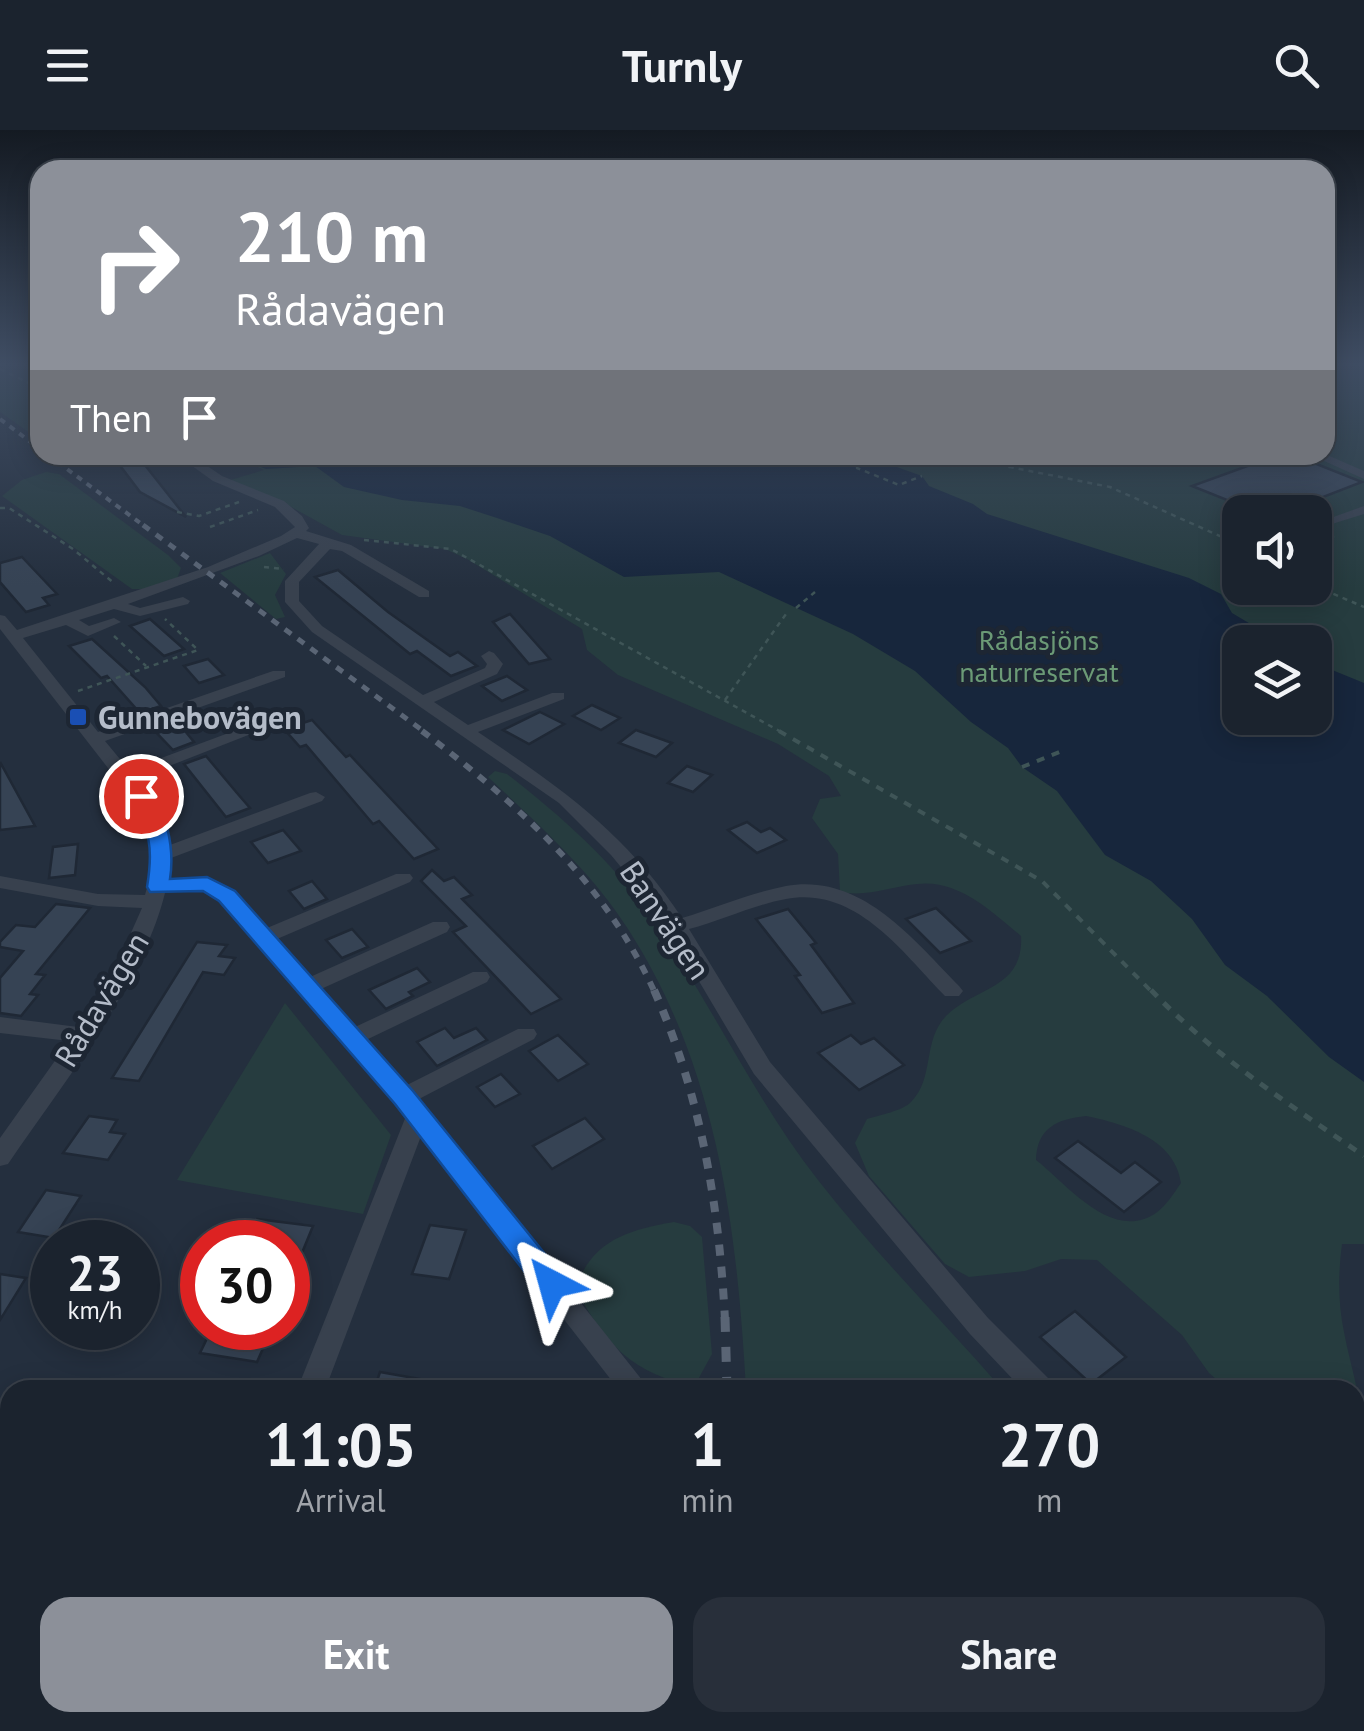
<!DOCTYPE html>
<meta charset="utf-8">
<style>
:root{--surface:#1b232e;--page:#282f3a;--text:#f1f3f6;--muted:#a0a4aa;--line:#39404a;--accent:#8c9099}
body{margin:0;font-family:"PT Sans",sans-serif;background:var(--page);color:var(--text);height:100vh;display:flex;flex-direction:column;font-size:38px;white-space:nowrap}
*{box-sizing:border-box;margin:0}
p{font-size:32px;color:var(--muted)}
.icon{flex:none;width:55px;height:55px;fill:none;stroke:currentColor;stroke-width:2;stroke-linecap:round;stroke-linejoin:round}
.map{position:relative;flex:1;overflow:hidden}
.panel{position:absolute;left:0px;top:1250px;width:1365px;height:352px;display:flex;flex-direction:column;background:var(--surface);border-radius:30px 30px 0 0;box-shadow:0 5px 25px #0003,0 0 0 2px var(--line)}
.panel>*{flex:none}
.hud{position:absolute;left:30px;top:30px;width:1305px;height:305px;border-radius:30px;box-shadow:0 5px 25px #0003,0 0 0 2px var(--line);background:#8c9099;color:#fff;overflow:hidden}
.buttons{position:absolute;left:1222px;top:365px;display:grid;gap:20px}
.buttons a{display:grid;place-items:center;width:110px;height:110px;border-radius:20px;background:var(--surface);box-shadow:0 5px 25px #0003,0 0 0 2px var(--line);font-size:50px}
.speed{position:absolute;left:30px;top:1090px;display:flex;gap:20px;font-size:50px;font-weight:700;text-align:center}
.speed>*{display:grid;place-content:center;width:130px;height:130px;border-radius:50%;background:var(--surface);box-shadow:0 5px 25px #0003,0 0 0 2px var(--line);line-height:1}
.speed small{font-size:25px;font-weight:400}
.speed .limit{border:15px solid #d22;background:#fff;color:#111}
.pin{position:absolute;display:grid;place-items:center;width:85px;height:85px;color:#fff;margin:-42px;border:5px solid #fff;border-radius:50%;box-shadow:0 2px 10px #0007}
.me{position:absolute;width:110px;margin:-55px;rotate:321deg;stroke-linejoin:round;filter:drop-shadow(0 0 8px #0008)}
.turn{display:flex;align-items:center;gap:35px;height:210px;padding:0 40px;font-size:45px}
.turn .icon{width:130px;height:130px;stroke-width:2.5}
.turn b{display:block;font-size:70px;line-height:85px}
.then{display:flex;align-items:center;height:95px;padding:0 40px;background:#0003;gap:20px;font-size:38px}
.eta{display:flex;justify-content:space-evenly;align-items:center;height:170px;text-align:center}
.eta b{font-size:60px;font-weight:600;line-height:70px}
.cta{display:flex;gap:20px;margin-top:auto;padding:20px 40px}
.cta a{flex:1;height:115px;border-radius:30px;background:var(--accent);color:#fff;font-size:40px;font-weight:600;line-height:115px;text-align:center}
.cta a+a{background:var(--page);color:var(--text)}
header{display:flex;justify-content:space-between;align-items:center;height:130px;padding:0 40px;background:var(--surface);font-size:45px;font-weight:600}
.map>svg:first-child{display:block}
.green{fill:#263c3f;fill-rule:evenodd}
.water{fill:#17263c}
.building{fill:#364354;stroke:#1f2835;stroke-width:2.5}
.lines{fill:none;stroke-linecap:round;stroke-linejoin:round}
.path-far2{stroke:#3f5557;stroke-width:2.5;stroke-dasharray:5 5;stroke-linecap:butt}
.path-far1{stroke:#3f5557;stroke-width:4;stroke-dasharray:8 8;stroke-linecap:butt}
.path{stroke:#3f5557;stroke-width:5;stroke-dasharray:9 9;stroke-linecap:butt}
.minor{fill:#38414e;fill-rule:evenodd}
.rail-far4{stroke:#5a6575;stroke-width:4;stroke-dasharray:6 6;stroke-linecap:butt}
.rail-far3{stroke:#5a6575;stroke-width:5;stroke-dasharray:8 8;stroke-linecap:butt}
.rail-far2{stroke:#5a6575;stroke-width:6;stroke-dasharray:9 9;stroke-linecap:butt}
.rail-far1{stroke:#5a6575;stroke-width:8;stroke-dasharray:11 11;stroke-linecap:butt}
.rail{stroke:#5a6575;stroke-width:9;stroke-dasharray:15 15;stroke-linecap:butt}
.route{fill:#1a73e8;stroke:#114b97;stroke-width:2.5}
.transit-dot{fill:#1a4fb4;stroke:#1d2633;stroke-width:4}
.labels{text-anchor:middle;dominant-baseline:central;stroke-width:10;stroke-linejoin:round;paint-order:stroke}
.far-park-label{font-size:28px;fill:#6b9a76;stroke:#1d2633}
.poi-label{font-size:32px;font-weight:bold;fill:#b4bcc9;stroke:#1d2633;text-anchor:start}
.street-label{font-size:32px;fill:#b4bcc9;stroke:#1d2633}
</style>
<header><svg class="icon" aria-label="menu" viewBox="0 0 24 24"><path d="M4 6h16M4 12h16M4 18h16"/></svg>Turnly<svg class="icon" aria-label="search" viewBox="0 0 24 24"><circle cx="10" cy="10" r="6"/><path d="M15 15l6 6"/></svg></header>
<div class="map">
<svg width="1364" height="1601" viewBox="0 0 1364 1601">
<rect width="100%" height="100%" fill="#242f3e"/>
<!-- green -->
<g class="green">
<polygon points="0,234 40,237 40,310 0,282"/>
<path d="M1325,234H1364V1114H1342C1338,1144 1338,1173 1344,1202C1351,1240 1364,1271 1360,1311L1355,1312V1260H1229L1209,1243L1182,1205L1097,1130L1061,1129L1025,1141L969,1147L945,1134L869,1046L855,1013L867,989C880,985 902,981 911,972C935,948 922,911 946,886C975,857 1024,859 1021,806C992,782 959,749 917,754C889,757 869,767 840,762L838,724L812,688L820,669L841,666L829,646L778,614L618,545L587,520L582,499L467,429L445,419L342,405L284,373L227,351L264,340L233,325H1325ZM1240,382H1315V458H1240ZM1240,512H1315V588H1240ZM1086,986C1125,994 1175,1009 1181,1053C1174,1063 1166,1076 1156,1083C1112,1113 1067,1054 1036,1030C1037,998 1057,989 1086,986Z"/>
<polygon points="46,342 59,344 168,425 181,438 177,449 146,459 132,459 2,366 22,350"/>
<polygon points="270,423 286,444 275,465 285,487 276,489 220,443"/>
<path d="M495,641L507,644C561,686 611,730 651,787C711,872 754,968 818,1050C875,1123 942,1190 1003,1260H746C737,1098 718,939 628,799C591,741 538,694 488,647Z"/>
<polygon points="285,873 391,1005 363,1084 177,1050"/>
<path d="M674,1092L690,1096L702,1107L712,1224L695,1255C635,1247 603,1212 576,1159C590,1111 628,1100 674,1092Z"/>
<polygon points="1355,1533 1364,1535 1364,1601 432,1601 436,1592 1355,1592"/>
</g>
<!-- water -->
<polygon class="water" points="230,325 863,325 922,346 929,356 973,374 987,384 1189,448 1221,464 1232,483 1281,512 1240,512 1240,588 1315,588 1315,533 1364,553 1364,952 1329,927 1267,866 1225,835 1192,789 1151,751 1105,725 1057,661 1022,637 1008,618 971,592 915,541 853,504 719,442 624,447 550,406 497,388 460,376 402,370 344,357 315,336 266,339"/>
<!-- building -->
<g class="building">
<polygon points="112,325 137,325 186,387 140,362"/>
<polygon points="1278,325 1294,325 1362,352 1300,376 1293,374 1270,382 1257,382 1192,356"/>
<polygon points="22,427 57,464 43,468 49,475 26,482 0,452 0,433"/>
<polygon points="338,440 388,482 450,526 458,522 477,536 451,546 417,521 410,524 315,447"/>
<polygon points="510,484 550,529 529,534 493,492"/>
<polygon points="150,489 184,519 164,526 130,496"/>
<polygon points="92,509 145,557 161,576 140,583 107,546 101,548 69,516"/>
<polygon points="208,529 224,545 199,553 184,536"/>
<polygon points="507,546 527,560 502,571 482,556"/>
<polygon points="592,575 620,588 601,600 573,586"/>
<polygon points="540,582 564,594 529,614 503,600"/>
<polygon points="176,590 194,612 173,620 152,598"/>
<polygon points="312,590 346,627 350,625 438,719 414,729 379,691 373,694 306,615 300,617 284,599"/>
<polygon points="636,600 672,613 656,627 619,613"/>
<polygon points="206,626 237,663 250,678 226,687 184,634"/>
<polygon points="0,632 35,696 0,700"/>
<polygon points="687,636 712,645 693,662 668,653"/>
<polygon points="747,692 761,702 770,698 786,710 757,723 728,700"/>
<polygon points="283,700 301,721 268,733 251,712"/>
<polygon points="78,714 75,745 49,748 53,717"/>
<polygon points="432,740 444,751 454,747 472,765 462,769 561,869 531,884 453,802 466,796 421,751"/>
<polygon points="312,751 327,769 304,779 289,761"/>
<polygon points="56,774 90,778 36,844 45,845 30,864 38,865 21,886 0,883 0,848 23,821 0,817 0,812 16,795 35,797"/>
<polygon points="936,778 971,811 940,823 906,789"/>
<polygon points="788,779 816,813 811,815 854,873 822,883 795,846 800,845 756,789"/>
<polygon points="352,799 368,817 342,828 326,810"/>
<polygon points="197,812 227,815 219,826 235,828 224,845 203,842 139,951 112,948"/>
<polygon points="417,838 430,852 409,862 413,866 386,879 369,860"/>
<polygon points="445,898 454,908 476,898 487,910 437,936 417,912"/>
<polygon points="558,905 588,934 558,951 529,921"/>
<polygon points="851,905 861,914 874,908 904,935 859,960 818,923"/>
<polygon points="501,944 520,964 495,977 477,957"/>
<polygon points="89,986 117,990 110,1002 125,1004 108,1030 63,1023"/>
<polygon points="585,988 604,1009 552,1039 533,1016"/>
<polygon points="1078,1011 1121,1043 1135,1032 1161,1052 1124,1082 1055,1028"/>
<polygon points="46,1060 81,1066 54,1108 18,1102"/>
<polygon points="257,1089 313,1096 288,1157 288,1112 246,1112"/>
<polygon points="430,1095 466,1100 449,1149 412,1144"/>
<polygon points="0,1144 26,1148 0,1190"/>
<polygon points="1075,1181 1126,1227 1091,1254 1040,1207"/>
<polygon points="212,1198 272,1198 257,1232 200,1223"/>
<polygon points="380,1242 431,1251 430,1260 374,1260"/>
</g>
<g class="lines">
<!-- path-far2 -->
<g class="path-far2">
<polyline points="0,239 31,254 40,272"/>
<polyline points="950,325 1110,357 1240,415"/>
<polyline points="1004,325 1010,338"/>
<polyline points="877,330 857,338 899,355 922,346"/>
<polyline points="0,378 9,378 73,419 115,454"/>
<polyline points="177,382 199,386 239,372"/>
<polyline points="210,397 258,380"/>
<polyline points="364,410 451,419 783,603"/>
<polyline points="1315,414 1334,406"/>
<polyline points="264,437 284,439"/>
<polyline points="1315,456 1364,477"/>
<polyline points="796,478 815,462"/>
<polyline points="114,506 146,536"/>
<polyline points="78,561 198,520 165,489"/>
<polyline points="725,570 786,484"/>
</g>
<!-- path-far1 -->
<g class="path-far1">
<polyline points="779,601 1042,751 1153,863"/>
<polyline points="1022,637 1062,621"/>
</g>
<!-- path -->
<g class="path">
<path d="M1151,860C1214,926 1289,974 1364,1026"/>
<polyline points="0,1325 10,1327"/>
<polyline points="837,1601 838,1592"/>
</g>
<!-- minor -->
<g class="minor">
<polygon points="1325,324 1364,341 1364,349 1311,325"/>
<path d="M177,325H191L222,346L284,371L302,386L309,398L306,401L351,415L429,461V467H419L342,421L330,419L299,452V471L322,496L423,565L485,538L487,534L481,526L489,521L494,523L503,534L497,544L434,572L468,595L552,563H564V569L478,602C561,658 626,703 682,788C716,778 750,763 786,756C861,743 912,808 959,856L963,861L959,866H945C902,822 856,756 786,769C753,775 721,791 689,799L770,932L988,1188L1051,1251L1055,1260H1023L970,1204L754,944L658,782L611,725L559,673L312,502L285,472V451L319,414L297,408L259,426L128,474L140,478L183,467L190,471L188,474L140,486L114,479L79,490L89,496L114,488L121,492L88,506L66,495L23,508L98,602L273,541H285V547L105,611L129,640L242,598H254L256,602L136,649L164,691L170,715L310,663L316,662L325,667L322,671L171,728L168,750C229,747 228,755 267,798L396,744H410L413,748L410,752L277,809L310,847L433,792H447L450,797L447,802L321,859L355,897L473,842H487L490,847L487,852L366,910L407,955L518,899H534L537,904L534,909L419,969L650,1260H619L421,1006L325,1260H297L406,986L302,865L297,863L295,856L220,770L203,760L165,763C143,853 62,955 8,1034L0,1036V1008L69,911L0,903V887L78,897L122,823L142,778L98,776L0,758V746L98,764L145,765C154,733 155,708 139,678L0,499V485L5,486L17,500L208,437L281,406L295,397L275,377L213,351Z"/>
<polygon points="1364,376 1364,384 1332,394 1325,390"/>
<polygon points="1355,1440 1364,1443 1364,1475 1355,1472"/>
<polygon points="164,1592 197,1592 195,1601 161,1601"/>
</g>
<!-- rail-far4 -->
<g class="rail-far4">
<polyline points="0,289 40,319"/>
<polyline points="48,325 147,398"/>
</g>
<!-- rail-far3 -->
<polyline class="rail-far3" points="143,395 426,603"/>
<!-- rail-far2 -->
<path class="rail-far2" d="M422,601C517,673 605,752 655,863"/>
<!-- rail-far1 -->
<path class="rail-far1" d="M654,860C701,965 719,1075 725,1190"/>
<!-- rail -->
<g class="rail">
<polyline points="725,1187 727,1260"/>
<polyline points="678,1601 680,1592"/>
</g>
</g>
<!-- sky -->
<linearGradient id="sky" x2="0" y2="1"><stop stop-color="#141a22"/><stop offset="0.51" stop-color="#3f4d63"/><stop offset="1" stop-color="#3f4d63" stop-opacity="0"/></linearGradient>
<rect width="1364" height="458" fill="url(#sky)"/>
<!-- route -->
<path class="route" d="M141,660C169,670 174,724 170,749L207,747L235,761L413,961L562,1145L567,1154L562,1163L552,1167L541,1163L395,974L219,771L203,761L150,762L147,757C154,715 149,703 131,666Z"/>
<!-- markers -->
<rect class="transit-dot" x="68" y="577" width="20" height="20" rx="5"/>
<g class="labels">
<!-- far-park labels -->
<g class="far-park-label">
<text x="1039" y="509">Rådasjöns<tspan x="1039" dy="32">naturreservat</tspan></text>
</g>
<!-- poi labels -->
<g class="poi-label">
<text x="98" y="587">Gunnebovägen</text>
</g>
<!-- street labels -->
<g class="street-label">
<text transform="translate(666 790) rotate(56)">Banvägen</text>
<text transform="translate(101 869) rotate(-59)">Rådavägen</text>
</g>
</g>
</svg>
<div class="buttons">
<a><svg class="icon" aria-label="sound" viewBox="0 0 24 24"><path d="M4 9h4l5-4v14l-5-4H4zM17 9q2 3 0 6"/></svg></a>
<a><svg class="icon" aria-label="layers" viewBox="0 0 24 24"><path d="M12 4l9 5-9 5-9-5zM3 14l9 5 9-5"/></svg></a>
</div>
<div class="speed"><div>23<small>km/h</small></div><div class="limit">30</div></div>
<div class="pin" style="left:141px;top:666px;background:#d93025"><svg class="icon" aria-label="arrive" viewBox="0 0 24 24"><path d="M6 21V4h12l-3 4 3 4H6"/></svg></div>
<svg class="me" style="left:552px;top:1154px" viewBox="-20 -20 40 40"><path d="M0-17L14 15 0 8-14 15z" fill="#1a73e8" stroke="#fff" stroke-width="4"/></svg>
<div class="hud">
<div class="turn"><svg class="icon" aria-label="right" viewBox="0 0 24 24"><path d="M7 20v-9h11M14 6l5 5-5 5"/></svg><div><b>210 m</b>Rådavägen</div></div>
<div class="then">Then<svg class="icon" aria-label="arrive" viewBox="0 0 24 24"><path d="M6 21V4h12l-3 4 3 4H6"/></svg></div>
</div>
<section class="panel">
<div class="eta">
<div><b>11:05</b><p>Arrival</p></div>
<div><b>1</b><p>min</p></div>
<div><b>270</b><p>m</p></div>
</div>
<div class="cta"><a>Exit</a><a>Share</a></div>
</section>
</div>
